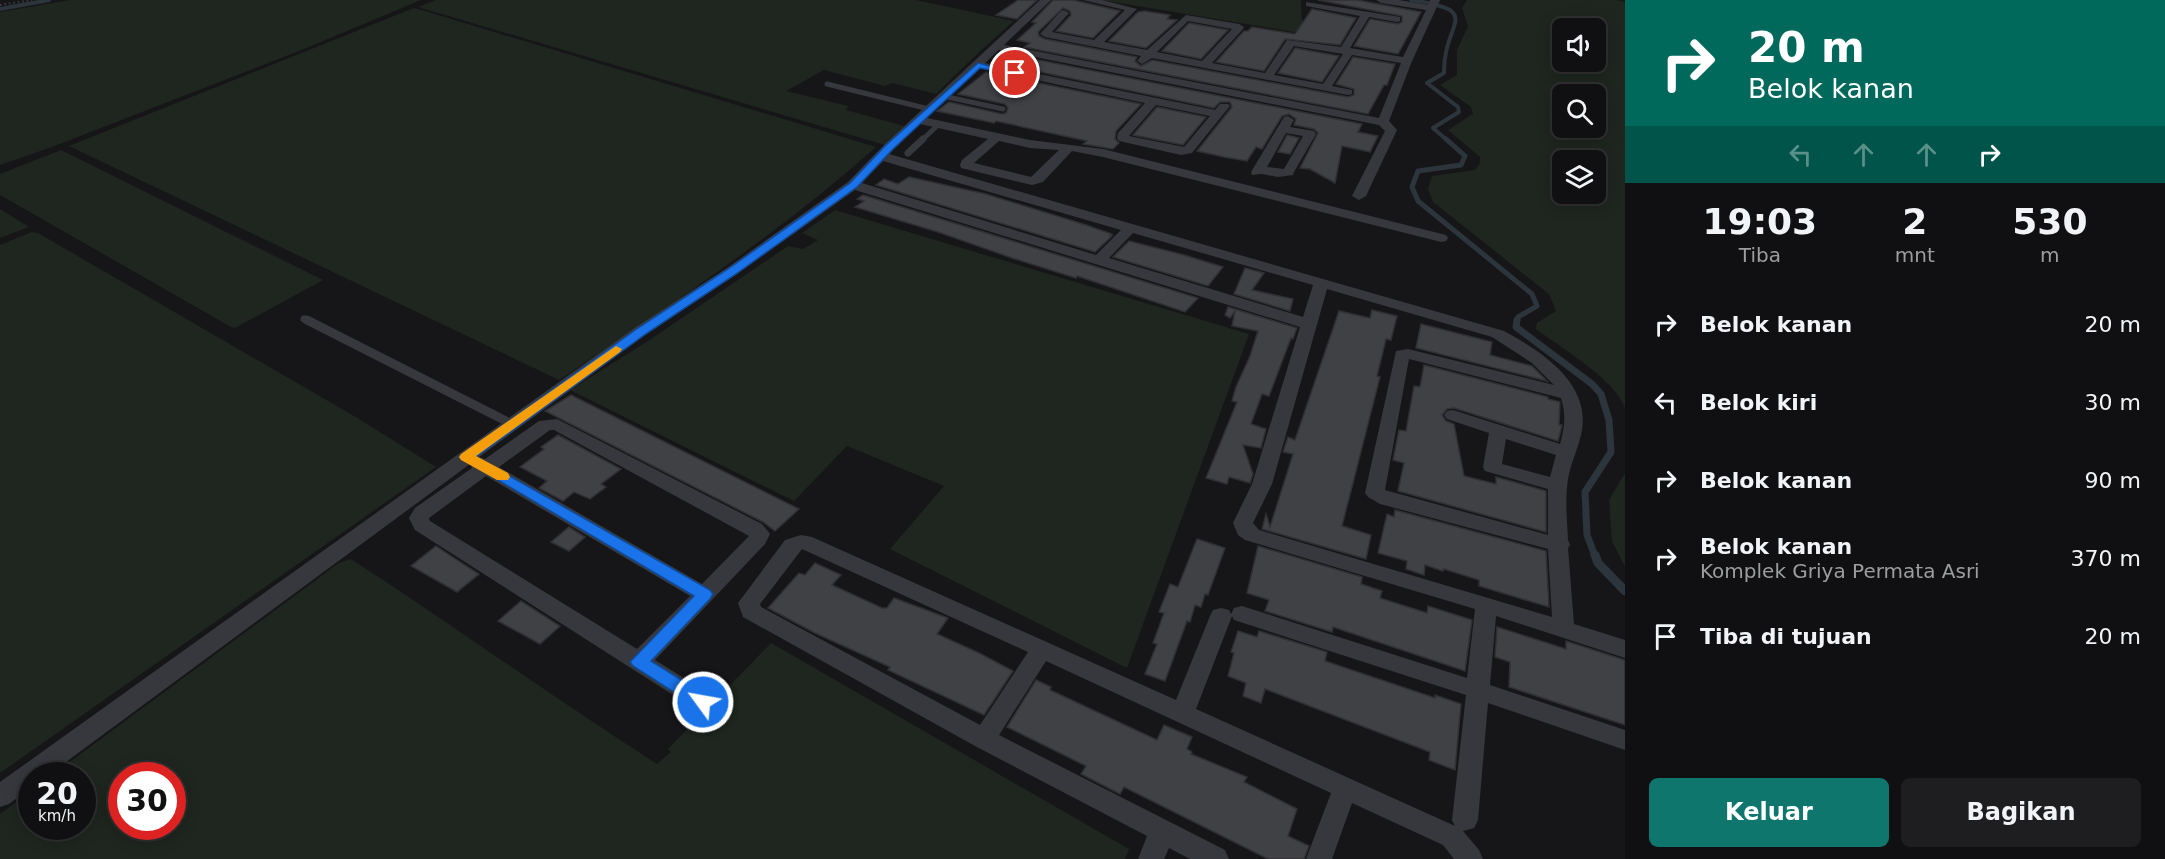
<!DOCTYPE html>
<html lang="id">
<style>
:root{--surface:#101012;--page:#1e1e20;--text:#f1f3f6;--muted:#9c9d9f;--line:#303032;--accent:#0f766e}
body{margin:0;font-family:"DejaVu Sans",sans-serif;background:var(--page);color:var(--text);height:100vh;display:flex;flex-direction:column;font-size:22px;white-space:nowrap}
*{box-sizing:border-box;margin:0}
p{font-size:20px;color:var(--muted)}
.icon{flex:none;width:33px;height:33px;fill:none;stroke:currentColor;stroke-width:2;stroke-linecap:round;stroke-linejoin:round}
.map{position:relative;flex:1;overflow:hidden}
.sheet{display:flex;flex-direction:column;background:var(--surface);width:540px}
.sheet>*{flex:none}
.guide{background:#00695c;color:#fff;overflow:hidden}
.fabs{position:absolute;left:1552px;top:18px;display:grid;gap:12px}
.fabs a{display:grid;place-items:center;width:54px;height:54px;border-radius:9px;background:var(--surface);box-shadow:0 3px 15px #0003,0 0 0 2px var(--line);font-size:30px}
.speed{position:absolute;left:18px;top:762px;display:flex;gap:12px;font-size:30px;font-weight:700;text-align:center}
.speed>*{display:grid;place-content:center;width:78px;height:78px;border-radius:50%;background:var(--surface);box-shadow:0 3px 15px #0003,0 0 0 2px var(--line);line-height:1}
.speed small{font-size:15px;font-weight:400}
.speed .limit{border:9px solid #d22;background:#fff;color:#111}
.pin{position:absolute;display:grid;place-items:center;width:51px;height:51px;color:#fff;margin:-26px;border:3px solid #fff;border-radius:50%;box-shadow:0 2px 6px #0007}
.me{position:absolute;width:66px;margin:-33px;rotate:302deg;stroke-linejoin:round;filter:drop-shadow(0 0 4px #0008)}
.turn{display:flex;align-items:center;gap:21px;height:126px;padding:0 24px;font-size:27px}
.turn .icon{width:78px;height:78px;stroke-width:2.5}
.turn b{display:block;font-size:42px;line-height:51px}
.lanes{display:flex;align-items:center;height:57px;padding:0 24px;background:#0003;justify-content:center;gap:30px;direction:ltr}
.lanes .off{opacity:.35}
.eta{display:flex;justify-content:space-evenly;align-items:center;height:102px;text-align:center}
.eta b{font-size:36px;font-weight:800;line-height:42px}
.button{display:flex;gap:12px;margin-top:auto;padding:12px 24px}
.button a{flex:1;height:69px;border-radius:9px;background:var(--accent);color:#fff;font-size:24px;font-weight:800;line-height:69px;text-align:center}
.button a+a{background:var(--page);color:var(--text)}
ul{padding:0;list-style:none}
li{display:flex;align-items:center;gap:18px;height:78px;padding:0 24px}
li div{flex:1}
li b{display:block;font-size:22px}
li em{font-style:normal}
main{display:flex;flex:1;min-height:0}
.map>svg:first-child{display:block}
.green{fill:#1e261f;fill-rule:evenodd}
.lines{fill:none;stroke-linecap:round;stroke-linejoin:round}
.stream-far3{stroke:#2c353c;stroke-width:4}
.stream-far2{stroke:#2c353c;stroke-width:5}
.stream-far1{stroke:#2c353c;stroke-width:7}
.stream{stroke:#2c353c;stroke-width:9}
.building{fill:#404145;stroke:#303034;stroke-width:1.5}
.path{stroke:#3d3f44;stroke-width:2;stroke-dasharray:1.5 3;stroke-linecap:butt}
.lane-far2{stroke:#37383d;stroke-width:5}
.lane-far1{stroke:#37383d;stroke-width:7}
.lane{stroke:#37383d;stroke-width:9}
.street{fill:#37383d;fill-rule:evenodd}
.route{fill:#1a73e8;stroke:#114b97;stroke-width:1.5}
.slow{fill:#f59e0b}
</style>
<main>
<div class="map">
<svg width="1625" height="859" viewBox="0 0 1625 859">
<rect width="100%" height="100%" fill="#161618"/>
<!-- green -->
<g class="green">
<polygon points="70,0 421,0 299,51 52,147 0,165 0,12"/>
<polygon points="436,0 916,0 1014,21 979,52 936,94 892,83 885,86 824,70 786,91 848,106 846,110 904,126 885,145 418,7"/>
<polygon points="1101,0 1301,0 1302,20 1308,27 1306,34"/>
<path d="M1467,0H1616L1625,2V408C1615,379 1561,348 1536,329L1537,323L1556,311L1549,294L1433,202L1428,189L1432,176L1475,170L1480,163V157L1448,130L1473,114L1471,107L1440,85L1457,75V50L1468,26L1462,8ZM1596,28V62H1563V28ZM1596,94V128H1563V94ZM1563,160H1596V194H1563Z"/>
<path d="M414,8L425,11L876,147C777,235 668,307 559,380L69,146Z"/>
<polygon points="61,150 323,280 235,328 231,327 0,195 0,174"/>
<polygon points="0,209 29,227 0,238"/>
<polygon points="835,210 1249,334 1127,668 890,549 944,486 847,446 794,501 570,390 648,341 788,246 803,249 818,240 802,233"/>
<polygon points="32,232 38,233 354,416 436,467 0,773 0,245"/>
<polygon points="1625,473 1625,567 1612,541 1609,500"/>
<path d="M351,559C454,626 554,698 657,764L671,752L668,749L771,643L1129,849L1125,859H0V814L31,791L32,826H82V776L52,775L339,563ZM122,776H172V826H122Z"/>
</g>
<g class="lines">
<!-- stream-far3 -->
<g class="stream-far3">
<path d="M1411,0C1486,11 1443,21 1444,73L1427,83L1458,107L1459,112L1433,128L1448,141"/>
<polyline points="0,9 49,0"/>
</g>
<!-- stream-far2 -->
<polyline class="stream-far2" points="1446,139 1465,156 1461,165 1418,171 1412,187 1418,201 1532,294 1537,306 1518,317 1517,322"/>
<!-- stream-far1 -->
<polyline class="stream-far1" points="1517,320 1516,327 1592,384 1601,394 1609,420 1611,452 1585,492 1587,535 1595,556"/>
<!-- stream -->
<polyline class="stream" points="1595,555 1598,563 1625,591"/>
</g>
<!-- building -->
<g class="building">
<polygon points="1018,0 1037,0 1017,19 996,15"/>
<polygon points="1053,0 1073,0 1120,11 1093,38 1056,31 1071,15 1070,11 1063,8 1038,32 1039,36 1045,39 1137,57 1135,61 1141,66 1152,60 1348,97 1354,95 1354,89 1336,84 1353,57 1395,64 1387,85 1384,85 1368,114 1024,47 1030,43 1017,40 1036,23 1032,22"/>
<polygon points="1318,0 1357,0 1421,12 1398,54 1354,46 1370,19 1398,24 1402,22 1402,16"/>
<polygon points="1312,9 1356,18 1340,45 1285,39 1264,71 1216,62 1244,31 1248,31 1252,27 1295,34"/>
<polygon points="1144,11 1170,15 1167,19 1177,20 1146,48 1109,41 1138,12"/>
<polygon points="1189,23 1228,30 1201,59 1162,51"/>
<polygon points="1295,48 1339,56 1322,82 1278,73"/>
<polygon points="1014,55 1362,124 1358,132 1378,136 1370,152 1342,146 1335,183 1310,169 1300,168 1318,133 1314,129 1294,125 1296,119 1289,114 1282,116 1262,149 1256,147 1247,161 1224,157 1197,151 1232,107 1230,102 1220,102 1214,108 1002,64"/>
<polygon points="986,72 1141,104 1116,131 1115,139 1119,143 1113,149 1083,144 1087,141 996,121 994,123 937,111 949,102 1002,114 1006,113 1008,108 1005,104 958,94"/>
<polygon points="1157,107 1206,117 1183,145 1133,135"/>
<polygon points="1287,135 1299,138 1290,154 1278,152"/>
<polygon points="909,177 986,194 1086,225 1112,234 1110,236 1112,236 1095,252 876,185 884,179 898,184"/>
<polygon points="863,195 1198,298 1185,312 1077,276 1076,278 1015,259 938,232 855,207 864,201 857,199"/>
<polygon points="1129,241 1184,255 1223,267 1208,286 1113,257"/>
<polygon points="1245,268 1264,273 1252,290 1293,299 1290,311 1234,294"/>
<polygon points="1228,307 1297,328 1293,339 1291,338 1269,396 1262,394 1251,424 1266,429 1261,448 1243,445 1253,474 1250,483 1229,477 1227,484 1206,478 1237,402 1232,401 1236,387 1250,356 1258,331 1232,326 1235,311 1230,318 1225,315"/>
<polygon points="1372,310 1397,316 1391,340 1386,339 1377,376 1380,377 1342,526 1371,535 1366,559 1262,529 1266,514 1270,527 1293,454 1283,452 1288,437 1295,440 1339,311 1370,318"/>
<polygon points="1421,324 1492,342 1490,355 1532,366 1547,381 1416,348"/>
<polygon points="1424,365 1548,397 1548,399 1560,402 1559,425 1562,425 1558,441 1454,408 1447,409 1442,415 1446,421 1454,424 1464,476 1496,484 1496,477 1546,491 1546,532 1398,491 1404,463 1393,460 1399,430 1406,431 1414,386 1420,387"/>
<polygon points="571,395 799,509 775,531 763,522 545,411"/>
<polygon points="558,435 621,469 601,484 606,487 590,499 574,492 563,501 539,488 547,481 520,467 544,449 541,447"/>
<polygon points="1395,510 1546,551 1549,607 1479,586 1479,580 1444,569 1443,571 1425,565 1424,575 1406,569 1407,561 1378,553 1387,514 1394,517"/>
<polygon points="569,527 585,537 569,551 551,542"/>
<polygon points="1197,539 1225,548 1208,595 1205,594 1201,607 1195,605 1190,622 1187,621 1165,681 1145,674 1157,644 1153,643 1164,613 1159,612 1170,584 1178,587"/>
<polygon points="436,546 454,558 479,574 457,592 411,566"/>
<polygon points="1258,546 1362,577 1361,584 1382,591 1380,598 1427,613 1428,606 1472,620 1465,671 1333,627 1332,632 1265,611 1269,600 1247,593"/>
<polygon points="815,563 841,575 832,585 882,608 887,608 894,598 948,618 937,634 979,653 1013,671 984,715 888,670 890,667 815,633 768,608 799,573 805,575"/>
<polygon points="521,601 560,626 540,644 498,621"/>
<polygon points="1497,627 1566,649 1566,641 1625,660 1625,725 1509,687 1510,662 1495,657"/>
<polygon points="1238,631 1257,637 1259,631 1327,652 1325,661 1435,698 1435,695 1461,704 1455,770 1429,760 1430,752 1265,689 1261,703 1243,696 1246,683 1228,676 1234,653 1231,652"/>
<polygon points="1036,680 1051,687 1050,690 1157,740 1164,725 1192,737 1187,749 1192,752 1191,754 1247,777 1244,782 1297,809 1288,836 1309,846 1304,859 1268,859 1124,787 1120,794 1081,774 1086,766 1007,727"/>
</g>
<g class="lines">
<!-- path -->
<polyline class="path" points="0,5 32,0"/>
<!-- lane-far2 -->
<g class="lane-far2">
<polyline points="827,84 929,109"/>
<polyline points="943,96 1003,109"/>
<polyline points="921,141 939,124"/>
</g>
<!-- lane-far1 -->
<g class="lane-far1">
<polyline points="908,153 923,139"/>
<polyline points="304,319 310,322"/>
</g>
<!-- lane -->
<polyline class="lane" points="307,320 512,424"/>
<!-- street -->
<g class="street">
<path d="M1040,0H1051L1004,45L1379,118L1401,63L1352,55L1332,86L1352,90V94L1348,95L1152,58L1142,64L1137,61L1141,56L1045,37L1040,34L1061,11L1064,10L1069,13L1052,32L1094,40L1125,10L1083,0H1102L1137,9L1104,42L1147,50L1186,15L1239,24L1244,27L1243,29L1212,63L1265,73L1287,40L1341,47L1360,16L1306,6V2L1400,17V21L1397,22L1369,17L1350,48L1403,57L1426,10L1381,3L1376,0H1399L1428,5L1430,0H1440L1412,61L1389,121L1397,130L1366,196L1359,200L1352,196L1385,131L1379,125L999,50L985,63L1215,110L1220,104H1228L1230,106L1192,153L1181,155L1119,141L1117,138L1118,133L1145,103L979,68L927,118L1030,140L1103,149L1446,235L1448,238L1446,241L1441,242L1103,157L1072,151L1043,182L1032,185L961,168L960,165L962,160L988,139L920,124L889,154L1504,331C1539,350 1590,382 1582,430C1579,447 1571,462 1568,479C1565,499 1567,520 1568,540L1570,545L1568,548L1574,624L1625,640V658L1496,616L1490,685L1625,730V750L1488,703L1478,820L1474,828L1463,831L1479,850L1483,859H1454L1443,845L1352,803L1332,859H1306L1331,793L1046,661L999,735L1225,850L1229,859H1190L1169,848L1164,859H1138L1147,836L975,746L743,617L738,603L785,540L801,535L812,537L1176,700L1210,616L1213,610L1221,608L1229,610L1232,616L1196,709L1455,826L1452,820L1466,695L1234,620L1231,614L1234,608L1242,606L1467,678L1475,609L1245,540L1238,535L1233,523L1252,484L1300,327L855,190L737,274L648,333L479,457L485,459L539,421L557,419L762,524L770,534L765,544L655,660L711,695L715,702L711,709L703,711L695,709L415,530L409,518L415,508L472,468L470,464L47,776H32V787L9,804L0,807V782L636,327L727,268L848,182L885,144ZM1188,21L1232,29L1202,61L1157,52ZM1294,46L1343,54L1323,84L1274,75ZM1156,105L1210,116L1184,147L1129,136ZM999,141L1030,148L1059,150L1031,177L974,163ZM883,161L1121,230L1096,255L862,183ZM1133,233L1313,285L1303,317L1109,258ZM1327,289L1492,337L1532,363L1554,385L1408,349L1396,351L1365,493L1368,497L1380,504L1548,549L1552,617L1259,530L1253,523L1272,484ZM1409,359L1561,398C1566,415 1565,427 1560,444L1453,410L1447,411L1444,415L1447,419L1489,433L1483,467L1485,471L1548,489V535L1385,490ZM550,430H554L749,536L702,584L499,467ZM1506,439L1556,455L1550,477L1502,464ZM486,476L690,596L637,649L430,521L429,518ZM802,549L1028,652L980,725L761,607L760,604Z"/>
<path d="M1288,116L1294,120L1290,127L1314,131L1316,134L1294,172L1293,175L1278,177L1262,174L1252,175L1251,172L1284,117ZM1286,133L1303,136L1284,169L1267,167Z"/>
</g>
</g>
<!-- route -->
<polygon class="route" points="978,63 1019,73 1015,75 980,68 893,149 857,187 736,274 647,333 476,457 710,590 713,594 710,599 651,661 709,697 712,702 709,707 703,709 697,707 633,666 630,662 694,596 459,457 638,328 728,269 850,183 886,145"/>
<!-- slow -->
<polygon class="slow" points="616,346 622,349 620,352 476,456 508,473 510,477 508,480 497,480 461,460 459,457 461,454"/>
</svg>
<div class="fabs">
<a><svg class="icon" aria-label="sound" viewBox="0 0 24 24"><path d="M4 9h4l5-4v14l-5-4H4zM17 9q2 3 0 6"/></svg></a>
<a><svg class="icon" aria-label="search" viewBox="0 0 24 24"><circle cx="10" cy="10" r="6"/><path d="M15 15l6 6"/></svg></a>
<a><svg class="icon" aria-label="layers" viewBox="0 0 24 24"><path d="M12 4l9 5-9 5-9-5zM3 14l9 5 9-5"/></svg></a>
</div>
<div class="speed"><div>20<small>km/h</small></div><div class="limit">30</div></div>
<div class="pin" style="left:1015px;top:73px;background:#d93025"><svg class="icon" aria-label="arrive" viewBox="0 0 24 24"><path d="M6 21V4h12l-3 4 3 4H6"/></svg></div>
<svg class="me" style="left:703px;top:702px" viewBox="-20 -20 40 40"><circle r="17" fill="#1a73e8" stroke="#fff" stroke-width="3"/><path d="M0-11L8 9 0 5-8 9z" fill="#fff"/></svg>
</div>
<section class="sheet">
<div class="guide">
<div class="turn"><svg class="icon" aria-label="right" viewBox="0 0 24 24"><path d="M7 20v-9h11M14 6l5 5-5 5"/></svg><div><b>20 m</b>Belok kanan</div></div>
<div class="lanes"><svg class="icon off" aria-label="left" viewBox="0 0 24 24"><path d="M17 20v-9H6M10 6l-5 5 5 5"/></svg><svg class="icon off" aria-label="ahead" viewBox="0 0 24 24"><path d="M12 20V5M6 11l6-6 6 6"/></svg><svg class="icon off" aria-label="ahead" viewBox="0 0 24 24"><path d="M12 20V5M6 11l6-6 6 6"/></svg><svg class="icon" aria-label="right" viewBox="0 0 24 24"><path d="M7 20v-9h11M14 6l5 5-5 5"/></svg></div>
</div>
<div class="eta">
<div><b>19:03</b><p>Tiba</p></div>
<div><b>2</b><p>mnt</p></div>
<div><b>530</b><p>m</p></div>
</div>
<ul>
<li><svg class="icon" aria-label="right" viewBox="0 0 24 24"><path d="M7 20v-9h11M14 6l5 5-5 5"/></svg><div><b>Belok kanan</b></div><em>20 m</em></li>
<li><svg class="icon" aria-label="left" viewBox="0 0 24 24"><path d="M17 20v-9H6M10 6l-5 5 5 5"/></svg><div><b>Belok kiri</b></div><em>30 m</em></li>
<li><svg class="icon" aria-label="right" viewBox="0 0 24 24"><path d="M7 20v-9h11M14 6l5 5-5 5"/></svg><div><b>Belok kanan</b></div><em>90 m</em></li>
<li><svg class="icon" aria-label="right" viewBox="0 0 24 24"><path d="M7 20v-9h11M14 6l5 5-5 5"/></svg><div><b>Belok kanan</b><p>Komplek Griya Permata Asri</p></div><em>370 m</em></li>
<li><svg class="icon" aria-label="arrive" viewBox="0 0 24 24"><path d="M6 21V4h12l-3 4 3 4H6"/></svg><div><b>Tiba di tujuan</b></div><em>20 m</em></li>
</ul>
<div class="button"><a>Keluar</a><a>Bagikan</a></div>
</section>
</main>
